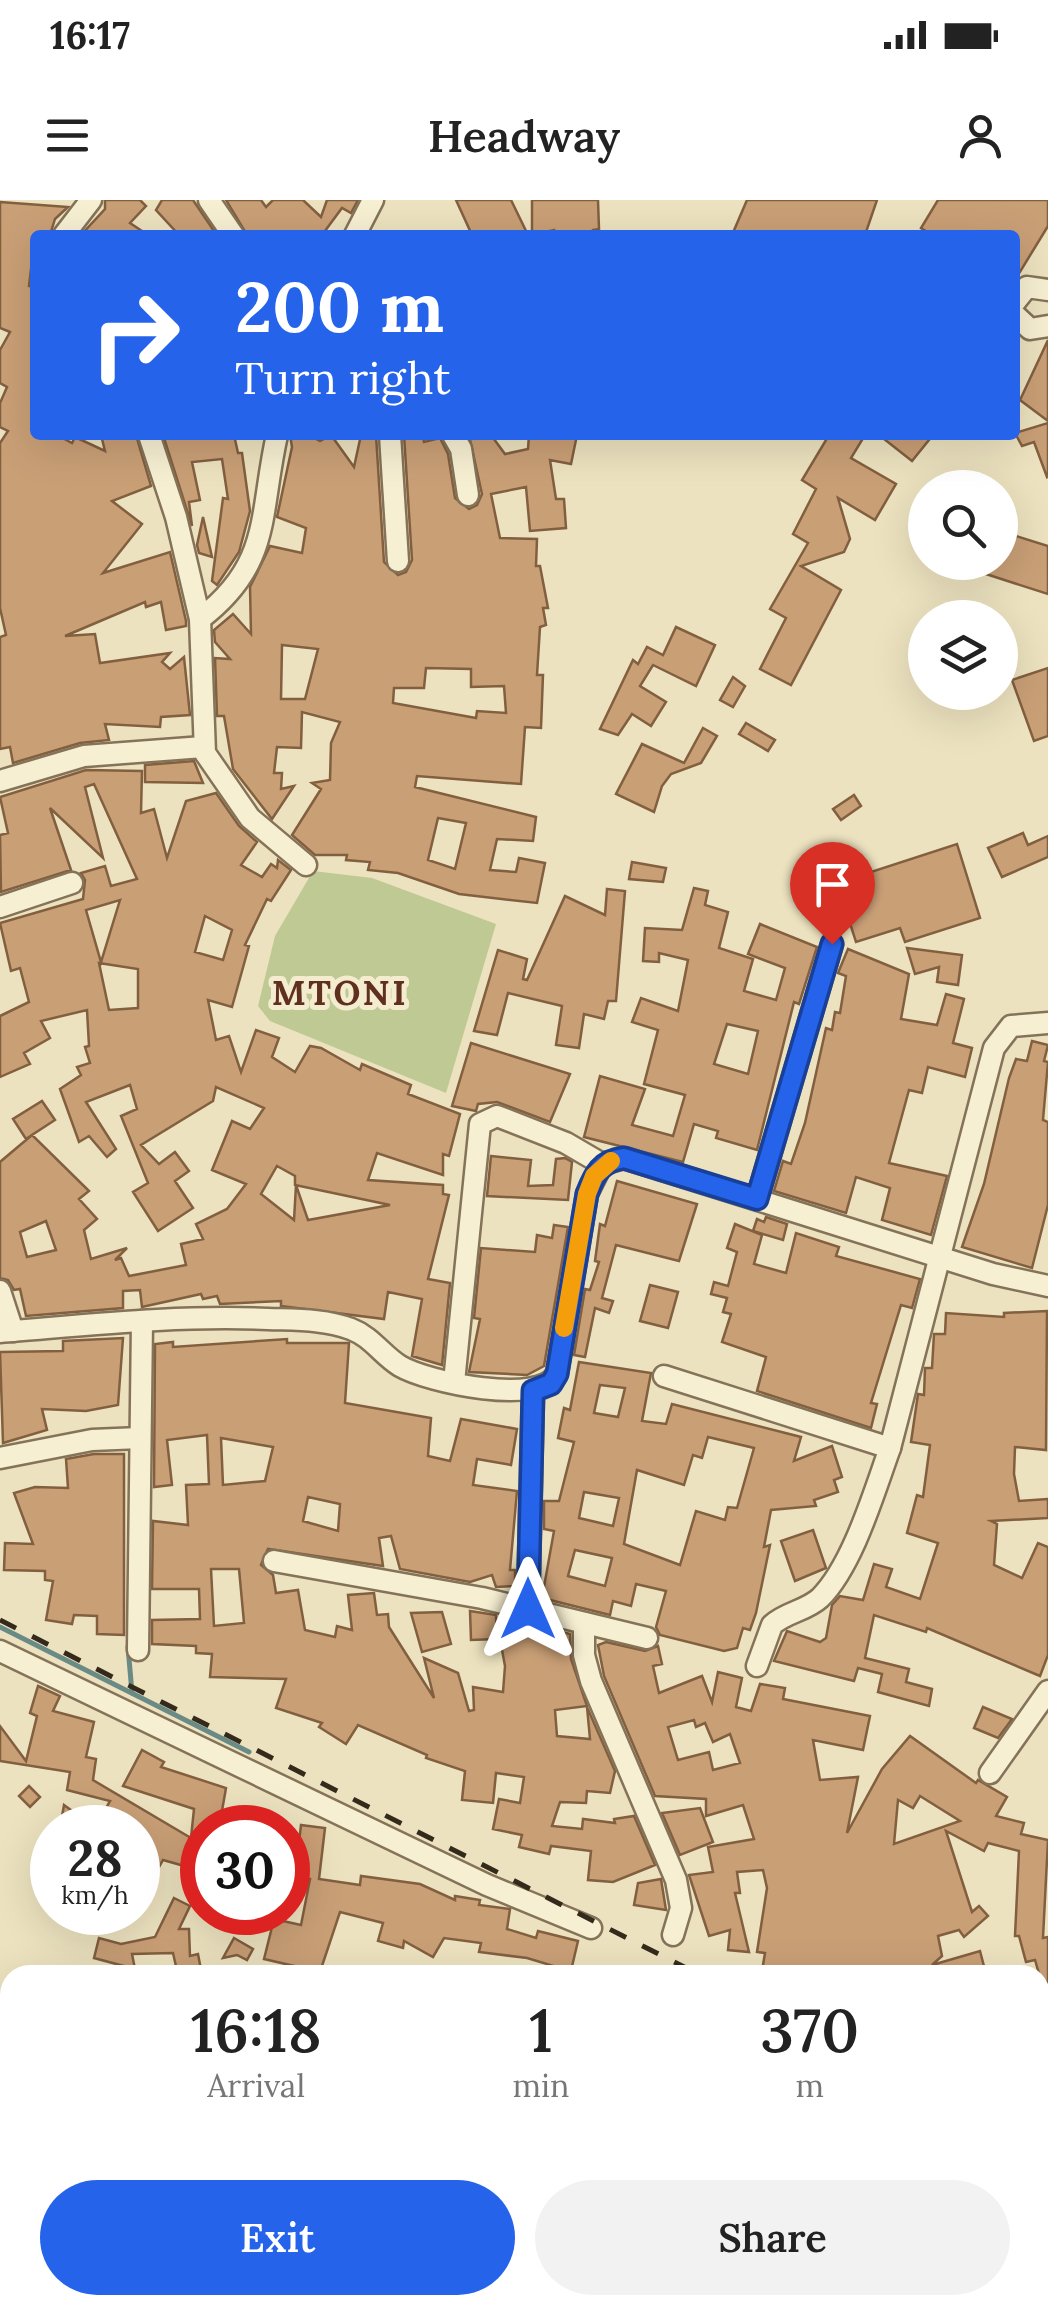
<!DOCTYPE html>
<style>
:root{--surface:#fff;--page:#f2f2f2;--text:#222;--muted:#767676;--accent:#2563eb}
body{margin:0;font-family:Lora,serif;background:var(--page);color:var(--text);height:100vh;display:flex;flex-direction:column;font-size:38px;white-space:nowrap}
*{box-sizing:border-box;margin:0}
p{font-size:32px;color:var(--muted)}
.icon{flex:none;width:55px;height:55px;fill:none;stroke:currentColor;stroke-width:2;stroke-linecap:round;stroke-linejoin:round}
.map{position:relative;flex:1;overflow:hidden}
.panel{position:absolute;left:0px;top:1765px;width:1050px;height:350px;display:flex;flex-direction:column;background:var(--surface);border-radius:30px 30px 0 0;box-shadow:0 10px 40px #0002}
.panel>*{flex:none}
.guide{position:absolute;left:30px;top:30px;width:990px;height:210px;border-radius:10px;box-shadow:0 10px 40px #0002;background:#2563eb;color:#fff;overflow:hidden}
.controls{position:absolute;left:908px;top:270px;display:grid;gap:20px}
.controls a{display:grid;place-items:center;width:110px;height:110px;border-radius:50%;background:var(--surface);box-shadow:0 10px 40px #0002;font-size:50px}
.speed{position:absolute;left:30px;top:1605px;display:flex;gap:20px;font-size:50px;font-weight:700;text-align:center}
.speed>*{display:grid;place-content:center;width:130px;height:130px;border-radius:50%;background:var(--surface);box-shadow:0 10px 40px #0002;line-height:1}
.speed small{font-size:25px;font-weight:400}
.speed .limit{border:15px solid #d22;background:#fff;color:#111}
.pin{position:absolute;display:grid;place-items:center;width:85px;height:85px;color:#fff;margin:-102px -42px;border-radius:50% 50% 50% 0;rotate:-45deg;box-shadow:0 0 10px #0007}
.pin .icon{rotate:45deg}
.me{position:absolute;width:110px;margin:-55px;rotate:0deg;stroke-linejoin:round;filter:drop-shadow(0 0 8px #0008)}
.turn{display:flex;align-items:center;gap:35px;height:210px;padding:0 40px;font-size:45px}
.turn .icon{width:130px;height:130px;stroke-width:2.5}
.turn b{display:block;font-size:70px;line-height:85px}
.eta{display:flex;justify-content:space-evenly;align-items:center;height:170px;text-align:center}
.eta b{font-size:60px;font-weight:600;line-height:70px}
.cta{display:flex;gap:20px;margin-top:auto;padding:20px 40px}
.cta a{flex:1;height:115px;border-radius:60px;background:var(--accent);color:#fff;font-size:40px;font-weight:600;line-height:115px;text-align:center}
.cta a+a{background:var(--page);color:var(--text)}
.status{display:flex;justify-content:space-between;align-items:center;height:70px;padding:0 50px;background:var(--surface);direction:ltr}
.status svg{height:28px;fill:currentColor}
header{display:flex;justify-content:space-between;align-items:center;height:130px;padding:0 40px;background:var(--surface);font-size:45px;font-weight:600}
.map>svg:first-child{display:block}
.green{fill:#bfc994}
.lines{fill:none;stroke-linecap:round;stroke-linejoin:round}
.stream{stroke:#6a8b85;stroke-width:5}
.building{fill:#c99f76;stroke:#825f3f;stroke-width:2.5;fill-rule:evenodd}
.minor-casing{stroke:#847358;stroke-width:25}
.minor{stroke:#f7efd2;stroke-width:20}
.rail{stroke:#342a1c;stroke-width:5;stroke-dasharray:18 18;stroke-linecap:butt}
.route-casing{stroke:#184099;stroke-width:25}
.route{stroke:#2563eb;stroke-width:18}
.slow{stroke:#f59e0b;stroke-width:18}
.labels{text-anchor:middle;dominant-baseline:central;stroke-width:10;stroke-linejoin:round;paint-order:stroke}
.district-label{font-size:35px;font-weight:bold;letter-spacing:2.5px;fill:#5f301d;stroke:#f4eccf}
</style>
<div class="status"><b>16:17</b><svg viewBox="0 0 49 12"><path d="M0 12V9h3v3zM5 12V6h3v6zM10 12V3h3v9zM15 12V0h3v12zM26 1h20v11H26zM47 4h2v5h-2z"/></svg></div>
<header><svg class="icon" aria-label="menu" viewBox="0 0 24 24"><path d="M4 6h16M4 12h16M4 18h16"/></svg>Headway<svg class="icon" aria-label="person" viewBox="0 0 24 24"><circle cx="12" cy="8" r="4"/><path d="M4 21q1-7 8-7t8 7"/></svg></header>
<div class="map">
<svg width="1048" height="2115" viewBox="0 0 1048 2115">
<rect width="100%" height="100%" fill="#ece2bf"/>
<!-- green -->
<g class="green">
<polygon points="313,671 372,678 496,724 446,893 270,821 258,806 275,736"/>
<polygon points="0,1959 10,1962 10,2105 625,2105 658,2115 0,2115"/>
</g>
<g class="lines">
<!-- stream -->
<g class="stream">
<polyline points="0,1427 249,1552"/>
<polyline points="128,1447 132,1493"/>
</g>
</g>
<!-- building -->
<g class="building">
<polygon points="105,0 140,0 146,6 130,23 148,35 81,35 105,9"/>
<polygon points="162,0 193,0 214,31 179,35 156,10"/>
<polygon points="226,0 261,0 266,7 273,0 303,0 321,17 327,0 358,0 351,13 342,8 322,35 247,35"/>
<polygon points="456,0 511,0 528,35 472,35"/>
<polygon points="532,0 598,0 599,29 593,30 593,35 554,35 554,30 532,35"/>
<polygon points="747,0 877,0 865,35 732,35"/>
<polygon points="938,0 1048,0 1048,26 1015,80 1015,35 932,35 921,28"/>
<polygon points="0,2 68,7 55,19 50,35 35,35 29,86 35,88 35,235 57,235 72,243 75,237 105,251 101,235 136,235 151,286 112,301 142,324 103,373 170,352 186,421 186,426 166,430 161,402 146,407 145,402 65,436 95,434 100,463 170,453 162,462 170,469 184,457 190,515 161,517 160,527 105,524 109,540 80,543 13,563 10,547 0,549 0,437 6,435 0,408 0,243 8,231 0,227 0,203 7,187 0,183 0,150 10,132 0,128"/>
<polygon points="1048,140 1048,221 1020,200"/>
<polygon points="1048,223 1048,276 1047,277 1034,242 1022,246 1015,233"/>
<polygon points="163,235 234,235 238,253 242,253 250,311 239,352 217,385 212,381 223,298 228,299 222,259 192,262 200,300 189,302 192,326"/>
<path d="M290,235H309L320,241L331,235L354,267L361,235H376L384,362L398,375L406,372L412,360L404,235H423L424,242L440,238L448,254L455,298L469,309L477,305L482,294L469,235H491L505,254L528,249L529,235H577L571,264L550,260L556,299H564L566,328L530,331L526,287L491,294L500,338L537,339L536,366H540L548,408H543L546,425L540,427L537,475H543L541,528L525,527L521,584L417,576L415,587L536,617L533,641L497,639L490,670L516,672L519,658L545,663L537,703L459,694L398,673L368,670L370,662L346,660L347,655H315L292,635L321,589L312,583L330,580L331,543L340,522L302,512L301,548L277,547L274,573H282L281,589L294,586L272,619L233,569L224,516H217L215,458L230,459L215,442L214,430L233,414L251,434L250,387L270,346L302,353L306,328L277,317L292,247ZM282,445L318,449L305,499H281ZM426,468L471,469V487L504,486L506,513L477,511L476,518L393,503L394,488H424ZM438,618L466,623L455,669L428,660Z"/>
<polygon points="829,235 865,235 851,258 896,284 875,320 838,298 850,339 844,352 801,366 841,390 791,485 760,469 786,418 770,409 808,343 793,334 816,289 802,280"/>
<polygon points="879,235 933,235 912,261"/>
<polygon points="203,317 212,357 199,353 197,345"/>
<polygon points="1000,331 1048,346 1048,394 958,365 1000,362"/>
<polygon points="676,427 715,445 696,486 653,465 640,486 666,502 651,526 632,514 618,535 600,529 633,460 638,464 647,447 663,455"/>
<polygon points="1048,468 1048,536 1034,541 1012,480"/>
<polygon points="733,477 745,486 733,507 720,500"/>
<polygon points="746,523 775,540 768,551 739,534"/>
<polygon points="703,528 717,536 701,563 671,574 662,586 654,612 616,594 642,544 684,563"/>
<polygon points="194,561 203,583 145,582 145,565"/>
<path d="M86,570L142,571L141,613L154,609L167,658L186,601L216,593L239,626L257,642L241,665L262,677L271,664L277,668L278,660L291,670L271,701L267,699L245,745L249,746L232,807L208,800L216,840L229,836L241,872L256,830L279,838L272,857L295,872L310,846L321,848L360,870L362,864L411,885L408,894L460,914L449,956L443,954V975L377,953L368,980L443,985V994L449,995L428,1079L450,1083L442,1165L412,1156L422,1099L388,1092L384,1119L281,1106V1101L220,1104L217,1096L203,1099L201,1094L142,1107L140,1090L123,1091V1108L26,1116L20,1089L14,1090L8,1080L0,1078V962L32,935L26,939L13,919L42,901L55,920L32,935L89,991L79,999L97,1019L84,1030L91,1059L127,1048L115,1060L121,1058L129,1076L186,1065L181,1044L203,1039L196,1024L227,1009L246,984L212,970L232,921L250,929L264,908L216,887L213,901L141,945L159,964L175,952L189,971L175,981L193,1008L158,1031L133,992L148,983L121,916L137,909L130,885L86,902L116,949L107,957L89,936L79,942L60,889L81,875L77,867L90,863L85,847L89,846L87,810L41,821L50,838L24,853L30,864L0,877V816L29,802L20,768L11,771L0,723L83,699L85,680L81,673L105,666L111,686L137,679L94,584L85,587L103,658L50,608L71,670L1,692L0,635L8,633L0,597ZM120,700L101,762L86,710ZM205,716L232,730L223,760L195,752ZM99,763L138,769V808L109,810ZM277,966L295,976V985L390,1005L308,1020L296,985L294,1020L261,994ZM46,1021L56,1050L27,1057L20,1032Z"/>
<polygon points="854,595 861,606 841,620 833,609"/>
<polygon points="1023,633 1028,645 1048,636 1048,657 1002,677 988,648"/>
<polygon points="957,644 980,718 905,742 900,728 856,742 837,683"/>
<polygon points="632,662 666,668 663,682 629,679"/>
<path d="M694,688L708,691L705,705L728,712L719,748L753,759L744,791L776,800L785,768L748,754L760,724L817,747L799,804L794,802L757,950L716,938L718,931L694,924L683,962L584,937L600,876L645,889L632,925L673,936L685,895L644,884L658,830L632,822L641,798L678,811L688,760L659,753V762L643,761L645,728L682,730ZM727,824L758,831L748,874L714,864Z"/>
<polygon points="607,689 625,691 616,801 608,801 604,819 584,814 579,848 556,845 562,806 508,793 497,835 474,831 498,750 527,759 523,779 527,780 565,696 605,715"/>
<polygon points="907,748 962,755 958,785 937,782 939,767 915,774"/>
<polygon points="848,749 909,774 901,819 937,825 946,794 964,799 953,843 972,848 965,877 928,867 922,893 909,890 889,963 947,976 931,1035 882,1020 890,988 856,977 846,1013 774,991 783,961 791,964 805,923 826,828 832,830 835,812 840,813 846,776 838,773"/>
<polygon points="1032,841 1048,845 1044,861 1048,862 1043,920 1048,922 1048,1005 1032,1068 962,1047 984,984 1009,878 1016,859 1027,861"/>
<polygon points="471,843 570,874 550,922 497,902 478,904 476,911 452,906"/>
<polygon points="491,956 531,960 528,986 553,985 556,959 565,958 572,962 568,1000 487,996"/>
<polygon points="617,981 697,1004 679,1061 616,1045 602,1098 613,1101 609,1113 595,1108 585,1157 574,1155 585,1089 590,1090 599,1062 595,1061 600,1024 605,1026"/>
<polygon points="766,1017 787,1024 783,1040 753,1031 757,1019 764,1022"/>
<polygon points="735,1024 762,1035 754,1064 786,1073 796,1033 839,1047 836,1056 920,1079 912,1108 901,1105 871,1203 877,1204 871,1228 757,1191 766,1157 722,1142 731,1114 723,1112 727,1098 711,1094 714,1082 728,1086 737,1052 727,1048"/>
<polygon points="554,1025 568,1027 544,1166 527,1175 469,1172 480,1119 474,1118 481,1048 535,1052 537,1035 552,1038"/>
<polygon points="650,1085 678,1092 668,1128 640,1121"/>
<polygon points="1047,1111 1046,1250 1015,1247 1014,1274 1019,1301 1048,1299 1048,1318 991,1321 997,1324 994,1365 1022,1378 1038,1343 1048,1347 1048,1455 1040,1476 927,1428 926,1432 874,1415 865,1458 909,1469 906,1482 932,1489 929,1506 878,1492 882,1474 858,1468 854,1481 774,1461 787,1431 820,1442 826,1438 832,1405 840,1396 863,1400 874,1364 892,1369 886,1387 920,1399 938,1343 907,1333 917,1295 923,1297 930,1245 911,1242 918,1194 924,1195 925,1168 932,1168 934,1134 945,1134 946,1113 1004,1117 1004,1113"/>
<polygon points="123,1138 118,1205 86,1211 42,1209 47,1230 3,1243 0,1152 63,1151 63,1141"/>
<path d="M287,1139V1143H349L345,1203L431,1218L428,1256L450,1261L461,1219L517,1229L511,1265L477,1259L473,1285L517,1291L510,1370H515V1386L496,1387L492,1375L470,1382L400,1369L391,1336L379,1338L383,1366L268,1349L261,1365L273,1375L276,1393L298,1390L305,1430L335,1437L337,1426L352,1430L348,1395L374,1393L377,1415L388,1414L389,1427L434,1498L424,1458L458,1473L469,1511L474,1510L473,1487L503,1492L505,1466L498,1428L527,1423L570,1434L571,1459L587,1506L555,1510L557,1536L590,1539L587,1507L615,1571L610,1593L587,1591L586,1603L560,1602L552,1626L582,1629L583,1619L615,1623L614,1619L634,1616L655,1665L613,1682L588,1680L591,1651L551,1646L549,1654L519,1647L522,1635L493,1629L499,1599L520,1603L524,1577L496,1573L493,1603L462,1600L465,1571L426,1558L427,1555L358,1525L346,1544L319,1527L322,1523L276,1508L286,1479L210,1477L212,1454L196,1453V1446L152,1444V1420L200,1419L199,1389H152L153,1321L188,1325L186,1285L209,1284L207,1235L167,1240L172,1285L154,1287L155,1144L173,1142V1147ZM221,1238L273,1247L265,1281L223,1285ZM308,1297L340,1304L338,1331L303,1321ZM211,1369H239L244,1423L214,1426Z"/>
<path d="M579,1162L651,1173L642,1221L666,1224L672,1204L801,1237L794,1261L832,1246L842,1277L834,1280L838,1292L814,1300L816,1306L771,1310L764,1347L770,1345L756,1413L750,1430L743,1428L737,1448L724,1451L660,1435L656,1427L666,1391L636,1384L631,1406L613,1401L610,1415L542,1398L554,1331L544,1329V1301H559L574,1242L558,1238L564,1208L570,1210ZM600,1185L625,1188L618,1217L594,1213ZM708,1237L754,1248L737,1308L728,1307L725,1320L696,1311L680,1365L624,1344L637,1270L684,1285L693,1255L702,1258ZM584,1292L619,1298L613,1326L579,1318ZM575,1350L612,1358L605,1386L568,1376Z"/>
<polygon points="94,1254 124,1254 124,1435 97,1434 97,1416 74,1415 72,1424 46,1420 53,1381 45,1380 45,1371 4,1370 5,1343 33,1344 14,1293 35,1287 68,1288 66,1259"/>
<polygon points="813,1330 826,1368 795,1381 781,1341"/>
<polygon points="470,1411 496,1415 497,1439 471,1440"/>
<polygon points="442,1412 451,1444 422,1452 411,1413"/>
<path d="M606,1442L645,1451L658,1446L662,1464L653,1466L659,1493L702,1476L712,1502L718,1472L742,1478L736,1507L751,1511L760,1484L785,1488L783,1499L870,1516L863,1550L813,1540L820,1580L858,1577L847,1633L882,1569L910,1536L976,1583L978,1580L1007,1597L996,1616L1024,1623L1021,1634L1048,1640L1043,1738L1048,1737V1790L1044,1791L1035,1760L1026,1762L1019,1736H1015L1019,1651L988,1643L984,1651L946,1631L972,1712L979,1706L988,1716L964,1737L959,1730L938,1736L942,1756L932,1765L980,1751L985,1770L969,1774L967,1768L934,1775L929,1768L920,1775L916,1771L892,1775L762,1771L765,1753L757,1752L767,1688L763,1670L737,1672L740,1693H735L749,1752L728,1750L730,1730L709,1736L689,1675L713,1672L708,1647L754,1639L743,1605L706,1616V1599L655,1596L604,1476L598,1445ZM694,1520L696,1527L705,1523L713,1542L730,1534L740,1563L713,1570L709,1552L678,1560L668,1527ZM920,1596L960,1621L894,1644L898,1600L913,1608Z"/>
<polygon points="38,1486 60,1496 53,1511 94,1522 86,1557 96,1559 93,1580 191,1638 194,1609 123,1586 142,1550 164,1562 161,1567 226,1588 219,1628 202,1628 202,1671 163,1660 159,1667 138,1655 138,1628 123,1628 102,1615 110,1601 67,1590 70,1572 0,1561 0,1526 26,1561 37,1516 30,1513"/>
<polygon points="983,1507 1012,1519 998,1538 974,1528"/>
<polygon points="29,1586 40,1597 30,1607 19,1596"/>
<polygon points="64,1605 82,1618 75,1628 60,1628"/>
<polygon points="700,1608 713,1642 680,1655 662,1613"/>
<polygon points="301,1625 325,1628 319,1679 360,1685 361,1676 420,1684 455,1700 455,1696 480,1700 479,1705 510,1709 507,1729 536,1738 538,1731 578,1741 570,1775 555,1775 557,1767 527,1758 479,1752 481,1743 444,1738 433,1757 404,1741 403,1748 378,1741 383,1723 340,1712 320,1772 264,1759 274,1719 301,1725 310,1679 295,1676"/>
<polygon points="661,1679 666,1710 634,1705 638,1683"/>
<polygon points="174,1698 190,1706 179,1729 189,1729 190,1756 198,1754 202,1775 178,1775 173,1753 132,1754 135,1769 94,1758 99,1738 121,1744 155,1737"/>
<polygon points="234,1738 253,1749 247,1760 237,1755 223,1758"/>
</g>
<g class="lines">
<defs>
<g id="minor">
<polyline points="209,0 233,35"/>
<polyline points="64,35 91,0"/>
<polyline points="355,35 373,0"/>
<polyline points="1015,102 1027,87 1048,90"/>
<polyline points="1015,115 1030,129 1048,126"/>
<polyline points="149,235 176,317 200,419 205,553 250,618 306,665"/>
<polyline points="390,235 398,361"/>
<polyline points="453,235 461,249 468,295"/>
<path d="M200,419C272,364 259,315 277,235"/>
<polyline points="0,581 84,556 203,547"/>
<polyline points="0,707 72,683"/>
<polyline points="757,999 832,744"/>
<polyline points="0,1091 13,1131"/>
<path d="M0,1132C89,1125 178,1115 268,1119C296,1120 324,1119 351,1129C372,1137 382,1155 400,1166C427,1182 542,1207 557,1173L587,994L602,964L624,958L993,1074L1048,1086"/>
<polyline points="664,1176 890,1248"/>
<polyline points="454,1182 480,924 497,916 566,943 602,964"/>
<polyline points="0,1258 92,1240 140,1238"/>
<polyline points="274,1361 482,1398 647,1438"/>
<polyline points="528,1409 533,1191"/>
<polyline points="584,1423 584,1455 591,1481 676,1680 681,1708 673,1735"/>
<polyline points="138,1450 142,1121"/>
<polyline points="0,1451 487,1685 591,1728"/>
<path d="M757,1466L772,1425C786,1412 806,1411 820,1398C853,1365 874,1292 890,1248L994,848L1011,826L1048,823"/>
<polyline points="990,1573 1048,1491"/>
</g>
</defs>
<!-- minor casing -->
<use href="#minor" class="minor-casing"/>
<!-- minor -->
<use href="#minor" class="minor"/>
<!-- rail -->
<g class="rail">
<polyline points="0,1420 700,1775"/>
<polyline points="1040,1934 1048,1938"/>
</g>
</g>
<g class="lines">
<defs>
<path id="route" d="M528,1409L533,1191L551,1184L557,1174L587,994C595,973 601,961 624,958L757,999L832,744"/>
</defs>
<!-- route casing -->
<use href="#route" class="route-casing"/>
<!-- route -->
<use href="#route" class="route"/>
<!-- slow -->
<polyline class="slow" points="564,1128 587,994 594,976 611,961"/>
</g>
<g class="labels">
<!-- district labels -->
<g class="district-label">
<text x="340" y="792">MTONI</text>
</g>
</g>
</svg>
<div class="controls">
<a><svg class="icon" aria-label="search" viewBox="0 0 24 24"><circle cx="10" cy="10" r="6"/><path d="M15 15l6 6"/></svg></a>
<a><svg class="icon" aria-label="layers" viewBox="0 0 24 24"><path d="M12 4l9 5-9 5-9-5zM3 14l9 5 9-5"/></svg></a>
</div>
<div class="speed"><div>28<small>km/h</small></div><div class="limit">30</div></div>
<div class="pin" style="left:832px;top:744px;background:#d93025"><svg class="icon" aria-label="arrive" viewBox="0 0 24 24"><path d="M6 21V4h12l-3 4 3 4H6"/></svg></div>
<svg class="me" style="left:528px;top:1409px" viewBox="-20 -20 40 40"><path d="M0-17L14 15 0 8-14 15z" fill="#2563eb" stroke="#fff" stroke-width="4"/></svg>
<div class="guide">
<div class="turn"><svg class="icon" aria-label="right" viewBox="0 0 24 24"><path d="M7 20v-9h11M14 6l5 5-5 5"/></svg><div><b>200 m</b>Turn right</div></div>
</div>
<section class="panel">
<div class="eta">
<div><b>16:18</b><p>Arrival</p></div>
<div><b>1</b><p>min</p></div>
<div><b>370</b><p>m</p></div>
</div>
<div class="cta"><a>Exit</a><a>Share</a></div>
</section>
</div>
